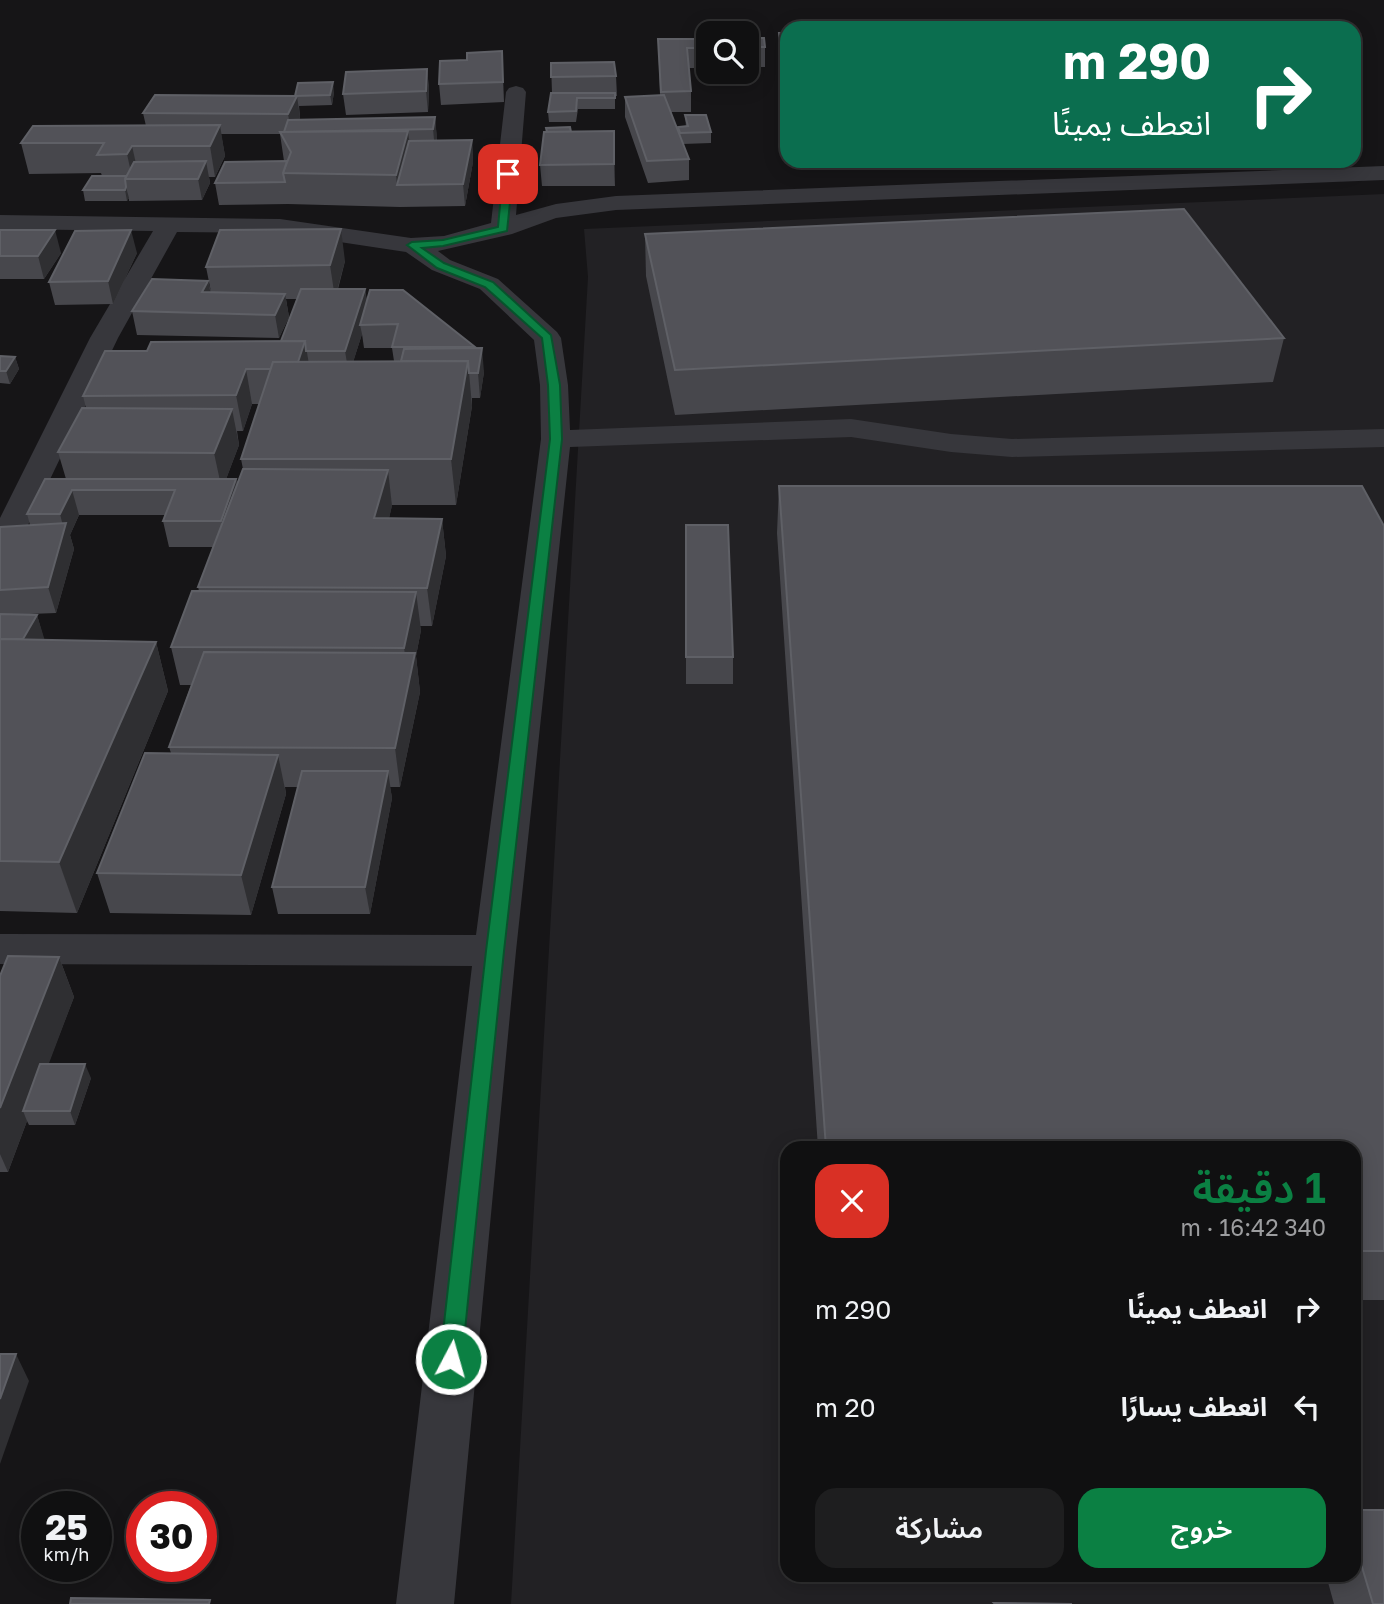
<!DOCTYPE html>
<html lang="ar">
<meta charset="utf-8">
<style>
:root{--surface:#101011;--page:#1e1e1f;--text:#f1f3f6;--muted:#9c9d9f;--line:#303031;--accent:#0b8043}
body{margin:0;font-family:"Golos Text","Noto Sans Arabic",sans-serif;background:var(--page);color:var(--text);direction:rtl;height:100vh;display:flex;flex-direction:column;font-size:26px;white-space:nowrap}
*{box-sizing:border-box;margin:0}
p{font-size:23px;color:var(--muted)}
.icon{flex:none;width:38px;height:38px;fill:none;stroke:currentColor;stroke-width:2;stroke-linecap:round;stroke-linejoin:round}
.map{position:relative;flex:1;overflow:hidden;direction:ltr}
.details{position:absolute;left:780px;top:1141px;width:581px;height:441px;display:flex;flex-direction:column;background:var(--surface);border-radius:21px;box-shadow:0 4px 18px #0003,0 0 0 2px var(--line);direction:rtl}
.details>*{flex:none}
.guide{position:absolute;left:780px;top:21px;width:581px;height:147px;border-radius:21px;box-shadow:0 4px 18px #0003,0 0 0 2px var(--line);direction:rtl;background:#0b6e4f;color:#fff;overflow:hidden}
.fabs{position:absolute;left:696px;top:21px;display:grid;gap:14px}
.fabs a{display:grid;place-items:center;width:63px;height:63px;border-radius:14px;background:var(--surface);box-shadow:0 4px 18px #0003,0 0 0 2px var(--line);font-size:35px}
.speed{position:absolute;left:21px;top:1491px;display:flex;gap:14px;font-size:35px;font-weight:700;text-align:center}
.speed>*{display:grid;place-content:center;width:91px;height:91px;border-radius:50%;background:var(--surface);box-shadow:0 4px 18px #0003,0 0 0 2px var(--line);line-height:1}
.speed small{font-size:18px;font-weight:400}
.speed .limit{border:10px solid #d22;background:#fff;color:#111}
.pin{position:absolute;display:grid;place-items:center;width:60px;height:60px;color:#fff;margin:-30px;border-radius:14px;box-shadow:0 4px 10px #0006}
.me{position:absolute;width:77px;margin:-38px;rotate:6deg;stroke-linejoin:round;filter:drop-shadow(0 0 5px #0008)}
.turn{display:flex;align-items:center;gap:24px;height:147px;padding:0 35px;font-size:32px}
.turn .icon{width:91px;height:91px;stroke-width:2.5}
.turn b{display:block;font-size:49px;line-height:60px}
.round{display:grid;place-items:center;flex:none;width:74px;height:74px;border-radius:21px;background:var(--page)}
.summary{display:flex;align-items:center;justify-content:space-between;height:119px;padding:0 35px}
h1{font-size:42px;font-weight:600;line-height:52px;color:var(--accent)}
.primary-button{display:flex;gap:14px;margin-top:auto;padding:14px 35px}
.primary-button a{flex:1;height:80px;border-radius:21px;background:var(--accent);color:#fff;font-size:28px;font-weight:600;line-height:80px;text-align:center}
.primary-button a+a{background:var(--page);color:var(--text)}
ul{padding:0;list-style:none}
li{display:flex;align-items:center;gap:21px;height:98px;padding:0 35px}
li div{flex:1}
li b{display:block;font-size:26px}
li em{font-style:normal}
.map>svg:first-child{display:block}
.built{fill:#222124;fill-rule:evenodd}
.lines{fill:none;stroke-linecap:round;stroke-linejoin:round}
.minor{fill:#37373c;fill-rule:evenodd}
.wall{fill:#47474c;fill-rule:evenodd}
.shaded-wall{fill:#2f2f32}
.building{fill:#525258;stroke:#5f6066;stroke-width:2}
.route{fill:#0b8043;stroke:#07532c;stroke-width:2}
</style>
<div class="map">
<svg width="1384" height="1604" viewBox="0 0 1384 1604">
<rect width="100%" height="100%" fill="#161517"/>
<!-- built -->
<path class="built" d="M1384,194V1604H511L588,277L584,229ZM788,1148H1354V1575H788Z"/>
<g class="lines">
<!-- minor -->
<polygon class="minor" points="516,86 523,88 526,92 516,215 556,204 616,196 1384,166 1384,180 616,210 556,218 512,234 438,251 450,260 498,279 557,332 561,338 568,385 570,430 851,419 951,434 1012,439 1384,429 1384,447 1012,457 951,452 851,437 570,447 516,951 454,1604 396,1604 472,966 0,964 0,934 476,935 541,439 540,385 534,340 480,289 432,270 406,252 280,233 177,232 118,338 16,550 11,557 0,560 0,518 90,338 153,231 0,229 0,215 280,219 411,238 444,236 491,223 506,92 509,88"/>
</g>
<!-- wall -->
<g class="wall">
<polygon points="779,33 788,33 788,128 784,128 778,70"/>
<polygon points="747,38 765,47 765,67 747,67"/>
<polygon points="658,39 709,39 709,68 689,68 691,91 691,112 671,112 678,131 678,127 686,127 685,115 711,132 711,143 683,144 689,159 689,180 648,183 625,117 625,97 660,95"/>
<polygon points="502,51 504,102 441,105 439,84 467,60"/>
<polygon points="551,63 616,76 617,96 615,96 615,109 578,109 576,122 549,122 548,112 552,93"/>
<polygon points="427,69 429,89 428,112 346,115 343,94"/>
<polygon points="334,92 332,105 299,106 300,117 299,120 435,117 437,141 472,140 473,162 465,206 400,207 288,204 219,205 215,183 284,161 280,134 221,134 225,156 215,177 209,177 210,183 202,200 129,201 129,198 127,201 85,201 83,190 102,176 101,173 29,174 21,143 146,126 143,113"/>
<polygon points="614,131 615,186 542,186 540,165 571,132"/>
<polygon points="0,230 61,253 44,279 0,279"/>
<polygon points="645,234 1284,338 1273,382 675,415 646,276"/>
<polygon points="137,253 113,304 55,305 49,282"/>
<path d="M345,261L338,289H365L367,301L475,347L484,372L480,398H472V406L456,505H392L389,518L442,519L446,556L432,626H420L421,630L416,656L420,692L400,787H390L392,798L370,914H278L272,887L298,787H285L286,794L251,915L110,913L97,873L171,753L169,747L191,685H180L171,647L199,591L198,587L213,547H169L163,521L165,515H79L70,535L74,549L56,613L30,614L37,615L44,640L156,642L168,691L77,913L0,911V527L30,525L27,514L66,479L58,452L86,408L83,396L147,351L281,341L298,299H286L289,317L279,338L137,335L132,311L208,281L211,292L206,267ZM362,334L364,348H392L394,361L353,362ZM252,404H259L241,459L243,469L237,483L236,479H226L239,445L237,431H243Z"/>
<polygon points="0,356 15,357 19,369 10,384 0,383"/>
<polygon points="779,486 1384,526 1384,1300 1354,1300 1354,1148 818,1148 777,533"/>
<polygon points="686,525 733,657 733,684 686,684"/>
<polygon points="59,957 74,997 48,1064 91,1078 75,1125 29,1125 27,1121 8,1172 0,1172 0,976"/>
<polygon points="1354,1510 1384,1604 1334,1604 1326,1575 1354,1575"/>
</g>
<!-- shaded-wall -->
<g class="shaded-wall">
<polygon points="427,69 429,89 428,112 426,91"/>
<polygon points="333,82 334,92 332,105 330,95"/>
<polygon points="297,96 300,117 293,131 291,132 288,114"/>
<polygon points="435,117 437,138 435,150 433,129"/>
<polygon points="220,125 225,156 215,177 210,146"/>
<polygon points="408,131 412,162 397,185 396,175"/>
<polygon points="614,131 615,152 615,186 614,164"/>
<polygon points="472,140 473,162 465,206 463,184"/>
<polygon points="132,146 139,177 132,177 127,154"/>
<polygon points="206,161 210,183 202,200 198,179"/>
<polygon points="126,187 129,198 127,201 125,190"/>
<polygon points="341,229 345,261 335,298 330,265"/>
<polygon points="55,230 61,253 44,279 38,256"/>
<polygon points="131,230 137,253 113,304 108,281"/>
<polygon points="208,281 213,304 202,292"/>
<polygon points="365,289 368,312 360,325 362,334 349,375 345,351"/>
<polygon points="285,294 289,317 279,338 275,315"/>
<polygon points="305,341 311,376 296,369"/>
<polygon points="482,348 484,372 480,398 478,373"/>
<polygon points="15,357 19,369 10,384 6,371"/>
<polygon points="468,361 472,406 456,505 451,459"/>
<polygon points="246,369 252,404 243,431 236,395"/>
<polygon points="232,409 239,445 222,490 214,453"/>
<polygon points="388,470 392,506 380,555 374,518"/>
<polygon points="236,479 241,504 226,547 221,521"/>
<polygon points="72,490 79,515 70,535 74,549 56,613 48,587 64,530 60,514"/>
<polygon points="442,519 446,556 432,626 427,588"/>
<polygon points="416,592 421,630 416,656 420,692 400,787 395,748 409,683 404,648"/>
<polygon points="37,615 45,641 14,654"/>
<polygon points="156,642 168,691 77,913 59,862"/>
<polygon points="278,755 286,794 251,915 241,875"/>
<polygon points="388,771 392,798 370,914 365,887"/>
<polygon points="59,957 74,997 31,1111 23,1111 27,1121 8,1172 0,1154 0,1108"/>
<polygon points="85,1064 91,1078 75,1125 70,1111"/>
<polygon points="16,1354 29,1381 0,1464 0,1399"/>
</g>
<!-- building -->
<g class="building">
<polygon points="779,33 788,33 788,90 785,90"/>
<polygon points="747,38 764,38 765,47 747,47"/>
<polygon points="658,39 709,39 709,48 687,48 691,91 661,92"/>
<polygon points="502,51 503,82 439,84 440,61 467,60 467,53"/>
<polygon points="614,62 616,76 551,77 551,63"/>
<polygon points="427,69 426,91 343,94 346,72"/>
<polygon points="333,82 330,95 295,96 298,83"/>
<polygon points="551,93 615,93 615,98 577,98 576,111 548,112"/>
<polygon points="155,95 297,96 288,114 143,113"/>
<polygon points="664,95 689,159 647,161 625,97"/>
<polygon points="685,115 706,115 711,132 680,133 678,127 688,126"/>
<polygon points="435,117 433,129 284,132 288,120"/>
<polygon points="220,125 210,146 132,146 127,154 97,155 104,143 21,143 33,126"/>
<polygon points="570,127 571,132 547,132 546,128"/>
<polygon points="408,131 396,175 283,173 291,152 280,132"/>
<polygon points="614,131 614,164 540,165 544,132"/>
<polygon points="472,140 463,184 397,185 409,141"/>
<polygon points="206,161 198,179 125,179 134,162"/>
<polygon points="287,161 283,173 285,182 215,183 225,162"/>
<polygon points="92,176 126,176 125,179 126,187 125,190 83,190"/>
<polygon points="1184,209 1284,338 675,370 645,234"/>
<polygon points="341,229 330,265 206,267 220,230"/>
<polygon points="0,230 55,230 38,256 0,256"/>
<polygon points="131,230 108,281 49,282 75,231"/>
<polygon points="152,279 208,281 202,292 285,294 275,315 132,311"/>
<polygon points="301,289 365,289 345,351 306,351 305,341 281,341"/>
<polygon points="370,290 403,290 475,347 392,347 398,324 360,325"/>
<polygon points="305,341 298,362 273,362 271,369 246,369 236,395 83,396 105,351 147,351 151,342"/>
<polygon points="482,348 478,373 469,373 468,361 401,361 404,349"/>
<polygon points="0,356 15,357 6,371 0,371"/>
<polygon points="468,361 451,459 241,459 273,362"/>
<polygon points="82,408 232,409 214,453 58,452"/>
<polygon points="243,469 388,470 374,518 442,519 427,588 198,587"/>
<polygon points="45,479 236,479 221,521 163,521 175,490 72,490 60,514 27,514"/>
<polygon points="779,486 1362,486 1384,526 1384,1251 1354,1251 1354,1148 826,1148"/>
<polygon points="66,523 48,587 0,590 0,527"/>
<polygon points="686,525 728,525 733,657 686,657"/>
<polygon points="192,591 416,592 404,648 171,647"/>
<polygon points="0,614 37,615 23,639 0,639"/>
<polygon points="0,639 156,642 59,862 0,861"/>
<polygon points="204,652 415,653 395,748 169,747"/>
<polygon points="145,753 278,755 241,875 97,873"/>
<polygon points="302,771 388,771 365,887 272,887"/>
<polygon points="8,956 59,957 0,1108 0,976"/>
<polygon points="40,1064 85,1064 70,1111 23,1111"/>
<polygon points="0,1354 16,1354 0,1399"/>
<polygon points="1354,1510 1384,1510 1384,1604 1373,1604 1354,1540"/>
<polygon points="71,1598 210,1600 209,1604 70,1604"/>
<polygon points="994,1603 1072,1604 995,1604"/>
</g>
<!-- route -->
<polygon class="route" points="508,171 513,174 507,231 443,246 422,248 444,263 493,282 551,335 560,385 562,439 504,951 462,1359 459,1366 451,1369 444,1366 440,1359 486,951 550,439 548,385 542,338 485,287 437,268 407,245 412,242 443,240 498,227 503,174"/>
</svg>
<div class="fabs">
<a><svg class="icon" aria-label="search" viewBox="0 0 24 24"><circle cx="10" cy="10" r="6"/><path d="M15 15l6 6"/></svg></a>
</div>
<div class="speed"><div>25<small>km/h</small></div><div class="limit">30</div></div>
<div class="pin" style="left:508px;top:174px;background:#d93025"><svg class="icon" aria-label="arrive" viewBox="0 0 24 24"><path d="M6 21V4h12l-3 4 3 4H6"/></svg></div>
<svg class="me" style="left:451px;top:1359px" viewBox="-20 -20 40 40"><circle r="17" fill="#0b8043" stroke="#fff" stroke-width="3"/><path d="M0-11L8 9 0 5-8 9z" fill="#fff"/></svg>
<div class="guide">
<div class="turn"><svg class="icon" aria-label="right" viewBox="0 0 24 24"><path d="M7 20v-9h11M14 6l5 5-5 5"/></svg><div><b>290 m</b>انعطف يمينًا</div></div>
</div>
<section class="details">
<div class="summary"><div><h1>1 دقيقة</h1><p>340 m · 16:42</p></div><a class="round" style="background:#d93025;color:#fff"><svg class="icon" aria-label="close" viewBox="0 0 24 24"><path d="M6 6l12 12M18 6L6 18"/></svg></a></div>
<ul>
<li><svg class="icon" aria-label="right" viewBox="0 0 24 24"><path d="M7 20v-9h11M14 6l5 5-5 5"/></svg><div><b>انعطف يمينًا</b></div><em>290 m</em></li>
<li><svg class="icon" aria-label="left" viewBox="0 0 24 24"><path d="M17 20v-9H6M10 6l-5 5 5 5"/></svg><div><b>انعطف يسارًا</b></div><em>20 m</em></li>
</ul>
<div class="primary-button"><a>خروج</a><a>مشاركة</a></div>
</section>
</div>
